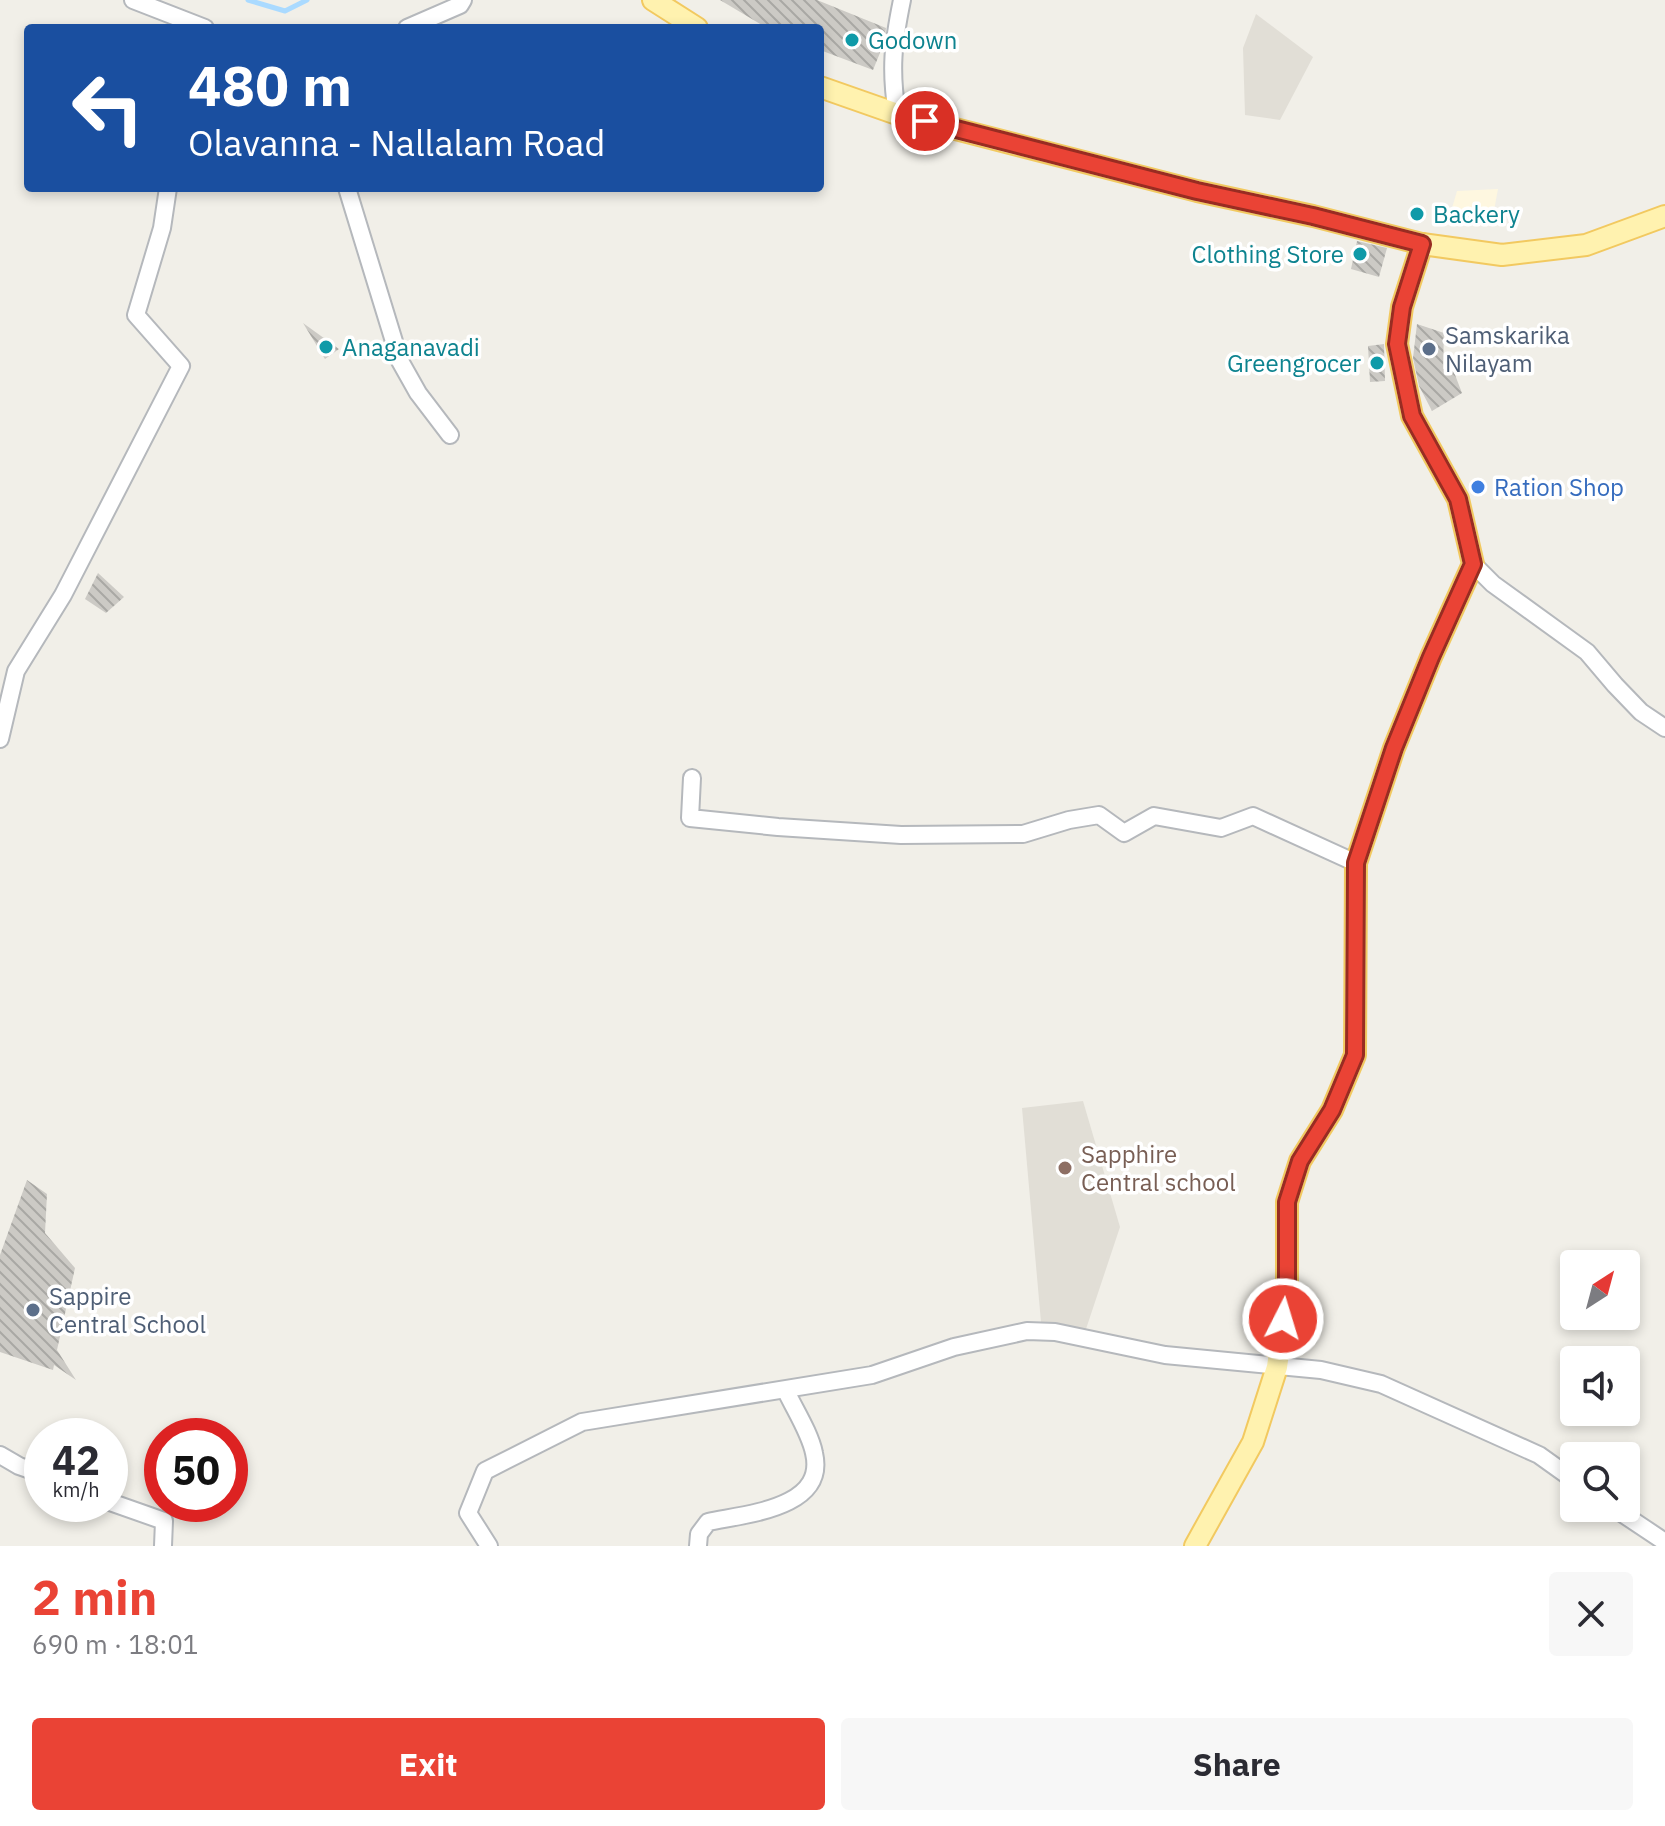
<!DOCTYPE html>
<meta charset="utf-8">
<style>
:root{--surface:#fff;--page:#f7f7f7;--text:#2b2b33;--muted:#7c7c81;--accent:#ea4335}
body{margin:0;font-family:"IBM Plex Sans",sans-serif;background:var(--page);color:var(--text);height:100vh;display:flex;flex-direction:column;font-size:30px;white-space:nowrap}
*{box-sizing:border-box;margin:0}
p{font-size:26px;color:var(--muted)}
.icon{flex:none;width:44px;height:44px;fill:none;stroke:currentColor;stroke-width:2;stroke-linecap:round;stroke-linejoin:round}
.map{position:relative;height:1546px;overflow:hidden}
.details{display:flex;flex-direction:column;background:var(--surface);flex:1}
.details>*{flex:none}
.hud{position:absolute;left:24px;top:24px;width:800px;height:168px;border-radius:8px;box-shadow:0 4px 12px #0003;background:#1a4fa0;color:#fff;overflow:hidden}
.needle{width:52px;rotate:36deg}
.fabs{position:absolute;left:1560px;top:1250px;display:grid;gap:16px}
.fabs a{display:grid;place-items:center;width:80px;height:80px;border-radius:8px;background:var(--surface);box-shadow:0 4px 12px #0003;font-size:40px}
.speed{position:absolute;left:24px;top:1418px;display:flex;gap:16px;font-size:40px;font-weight:700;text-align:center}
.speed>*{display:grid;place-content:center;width:104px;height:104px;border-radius:50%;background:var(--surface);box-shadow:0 4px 12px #0003;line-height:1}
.speed small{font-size:20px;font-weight:400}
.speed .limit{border:12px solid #d22;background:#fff;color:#111}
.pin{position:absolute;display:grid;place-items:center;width:68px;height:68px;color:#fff;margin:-34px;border:4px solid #fff;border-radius:50%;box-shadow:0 2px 8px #0007}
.me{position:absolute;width:88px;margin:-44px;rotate:5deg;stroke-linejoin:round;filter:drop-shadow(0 0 6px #0008)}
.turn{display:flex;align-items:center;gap:28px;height:168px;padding:0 32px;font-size:36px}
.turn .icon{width:104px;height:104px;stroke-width:2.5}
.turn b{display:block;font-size:56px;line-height:68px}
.round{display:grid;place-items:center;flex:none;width:84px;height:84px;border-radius:8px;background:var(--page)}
.summary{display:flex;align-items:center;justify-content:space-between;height:136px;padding:0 32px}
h1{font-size:48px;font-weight:700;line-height:60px;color:var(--accent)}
.action{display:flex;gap:16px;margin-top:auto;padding:16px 32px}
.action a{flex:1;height:92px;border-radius:8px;background:var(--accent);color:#fff;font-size:32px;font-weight:700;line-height:92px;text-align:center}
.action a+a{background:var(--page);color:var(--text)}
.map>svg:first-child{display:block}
.commercial{fill:#fef7e0}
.education{fill:#e1ded6}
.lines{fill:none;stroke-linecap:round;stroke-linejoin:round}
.stream{stroke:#aadaff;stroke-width:5}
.building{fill:url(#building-back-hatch)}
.minor-casing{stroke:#b5b8bc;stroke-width:20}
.major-casing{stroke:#f2c960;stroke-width:24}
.minor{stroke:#fff;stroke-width:16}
.major{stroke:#fff2af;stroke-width:20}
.route-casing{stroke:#982c22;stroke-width:20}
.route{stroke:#ea4335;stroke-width:14}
.culture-dot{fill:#0f9aa8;stroke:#fff;stroke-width:3}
.service-dot{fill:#5c6f8a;stroke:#fff;stroke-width:3}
.shop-dot{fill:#3f7fe0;stroke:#fff;stroke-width:3}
.education-dot{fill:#8d6e63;stroke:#fff;stroke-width:3}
.labels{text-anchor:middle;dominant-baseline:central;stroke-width:7;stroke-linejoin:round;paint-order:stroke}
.culture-label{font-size:24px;fill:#0d838f;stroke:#fff;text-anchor:start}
.service-label{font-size:24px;fill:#4e5e75;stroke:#fff;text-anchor:start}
.shop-label{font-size:24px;fill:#366cbe;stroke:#fff;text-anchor:start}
.education-label{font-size:24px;fill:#785e54;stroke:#fff;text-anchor:start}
</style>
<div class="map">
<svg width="1665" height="1546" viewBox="0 0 1665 1546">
<defs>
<pattern id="building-back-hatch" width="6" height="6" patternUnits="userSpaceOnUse" patternTransform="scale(2)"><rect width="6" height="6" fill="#cccac5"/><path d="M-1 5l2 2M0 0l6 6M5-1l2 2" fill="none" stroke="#a9a8a4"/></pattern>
</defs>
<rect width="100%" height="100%" fill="#f1efe8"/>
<!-- commercial -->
<polygon class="commercial" points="1498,189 1493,216 1452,208 1457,191"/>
<!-- education -->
<g class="education">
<polygon points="1256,14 1313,57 1280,120 1245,115 1243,48"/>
<polygon points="1083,1101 1120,1227 1085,1332 1041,1322 1022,1108"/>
</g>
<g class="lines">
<!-- stream -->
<polyline class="stream" points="248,0 285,11 307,0"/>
</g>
<!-- building -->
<g class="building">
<polygon points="720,0 817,0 886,28 884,43 873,70 820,50 820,28 767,28"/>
<polygon points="1357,241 1387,248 1379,277 1351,269"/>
<polygon points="303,323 339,349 325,359"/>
<polygon points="1417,324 1444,333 1443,369 1452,367 1462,393 1432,411 1419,386 1413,358"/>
<polygon points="1384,344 1385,381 1370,382 1368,346"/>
<polygon points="98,573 124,597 106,613 85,599"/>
<polygon points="27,1180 47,1194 45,1233 75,1268 57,1350 76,1380 54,1365 53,1370 0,1352 0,1255"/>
</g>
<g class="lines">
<defs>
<g id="minor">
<polyline points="133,0 205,28"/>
<polyline points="407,28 460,5 463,0"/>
<path d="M897,114C890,69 893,44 902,0"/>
<polyline points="347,188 400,361 418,393 450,435"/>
<polyline points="1473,564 1493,584 1587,652 1615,685 1641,712 1665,728"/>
<polyline points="0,739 16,671 63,595 181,366 136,315 162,228 168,188"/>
<polyline points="692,778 690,818 778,827 901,835 1023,834 1069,820 1099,815 1124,833 1154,816 1221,828 1253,816 1356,863"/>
<polyline points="0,1455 19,1466 42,1474"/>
<polyline points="110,1502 164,1521 163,1546"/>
<polyline points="1614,1508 1665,1542"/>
<polyline points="489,1546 468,1513 485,1471 582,1422 872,1375 954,1347 1027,1331 1055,1332 1165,1355 1321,1370 1381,1384 1539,1455 1574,1480"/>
<path d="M698,1546L699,1534L708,1522C744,1514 827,1509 814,1453C810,1433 795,1410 786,1391"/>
</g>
<g id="major">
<polyline points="653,0 697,28"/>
<polyline points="820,87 897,114 1197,191 1313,216 1422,244 1502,255 1586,245 1665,216"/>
<polyline points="1195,1546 1253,1442 1277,1367 1287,1296 1287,1202 1300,1161 1332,1110 1355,1055 1356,863 1394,748 1431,657 1473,564 1458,499 1412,416 1397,344 1402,307 1422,244"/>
</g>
</defs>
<!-- minor casing -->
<use href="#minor" class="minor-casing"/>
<!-- major casing -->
<use href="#major" class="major-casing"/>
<!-- minor -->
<use href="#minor" class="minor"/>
<!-- major -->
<use href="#major" class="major"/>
</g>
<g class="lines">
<defs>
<polyline id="route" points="925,121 1197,191 1313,216 1422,244 1402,307 1397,344 1412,416 1458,499 1473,564 1431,657 1394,748 1356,863 1355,1055 1332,1110 1300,1161 1287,1202 1287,1296 1283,1319"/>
</defs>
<!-- route casing -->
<use href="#route" class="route-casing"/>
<!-- route -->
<use href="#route" class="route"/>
</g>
<!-- markers -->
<g class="culture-dot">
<circle cx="852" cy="40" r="8"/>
<circle cx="1417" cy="214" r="8"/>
<circle cx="1360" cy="254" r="8"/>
<circle cx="326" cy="347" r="8"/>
<circle cx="1377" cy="363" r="8"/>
</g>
<g class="service-dot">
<circle cx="1429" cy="349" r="8"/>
<circle cx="33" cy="1310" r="8"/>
</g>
<circle class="shop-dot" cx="1478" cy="487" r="8"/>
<circle class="education-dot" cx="1065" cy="1168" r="8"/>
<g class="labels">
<!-- culture labels -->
<g class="culture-label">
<text x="868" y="40">Godown</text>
<text x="1433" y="214">Backery</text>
<text x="1344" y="254" text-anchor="end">Clothing Store</text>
<text x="342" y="347">Anaganavadi</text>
<text x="1361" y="363" text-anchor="end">Greengrocer</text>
</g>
<!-- service labels -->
<g class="service-label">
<text x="1445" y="335">Samskarika<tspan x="1445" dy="28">Nilayam</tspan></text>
<text x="49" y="1296">Sappire<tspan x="49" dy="28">Central School</tspan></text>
</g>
<!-- shop labels -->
<g class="shop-label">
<text x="1494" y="487">Ration Shop</text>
</g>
<!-- education labels -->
<g class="education-label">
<text x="1081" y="1154">Sapphire<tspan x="1081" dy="28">Central school</tspan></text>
</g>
</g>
</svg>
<div class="fabs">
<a><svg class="needle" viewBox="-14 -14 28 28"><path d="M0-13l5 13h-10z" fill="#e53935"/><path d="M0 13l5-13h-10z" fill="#7c7c81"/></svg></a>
<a><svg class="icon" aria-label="sound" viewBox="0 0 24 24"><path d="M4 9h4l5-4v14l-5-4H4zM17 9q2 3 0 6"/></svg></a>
<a><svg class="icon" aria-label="search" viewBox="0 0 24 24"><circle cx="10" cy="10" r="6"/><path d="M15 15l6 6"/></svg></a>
</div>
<div class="speed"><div>42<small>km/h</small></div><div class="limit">50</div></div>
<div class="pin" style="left:925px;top:121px;background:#d93025"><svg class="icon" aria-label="arrive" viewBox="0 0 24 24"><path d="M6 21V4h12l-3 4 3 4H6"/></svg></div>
<svg class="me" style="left:1283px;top:1319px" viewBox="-20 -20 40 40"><circle r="17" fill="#ea4335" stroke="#fff" stroke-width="3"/><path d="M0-11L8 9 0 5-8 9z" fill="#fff"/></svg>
<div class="hud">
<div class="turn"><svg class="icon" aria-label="left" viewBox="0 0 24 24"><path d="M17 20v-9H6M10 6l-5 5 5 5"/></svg><div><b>480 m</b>Olavanna - Nallalam Road</div></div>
</div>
</div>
<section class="details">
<div class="summary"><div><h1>2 min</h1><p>690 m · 18:01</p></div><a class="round"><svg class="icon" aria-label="close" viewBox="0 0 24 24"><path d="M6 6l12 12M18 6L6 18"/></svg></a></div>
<div class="action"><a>Exit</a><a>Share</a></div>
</section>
